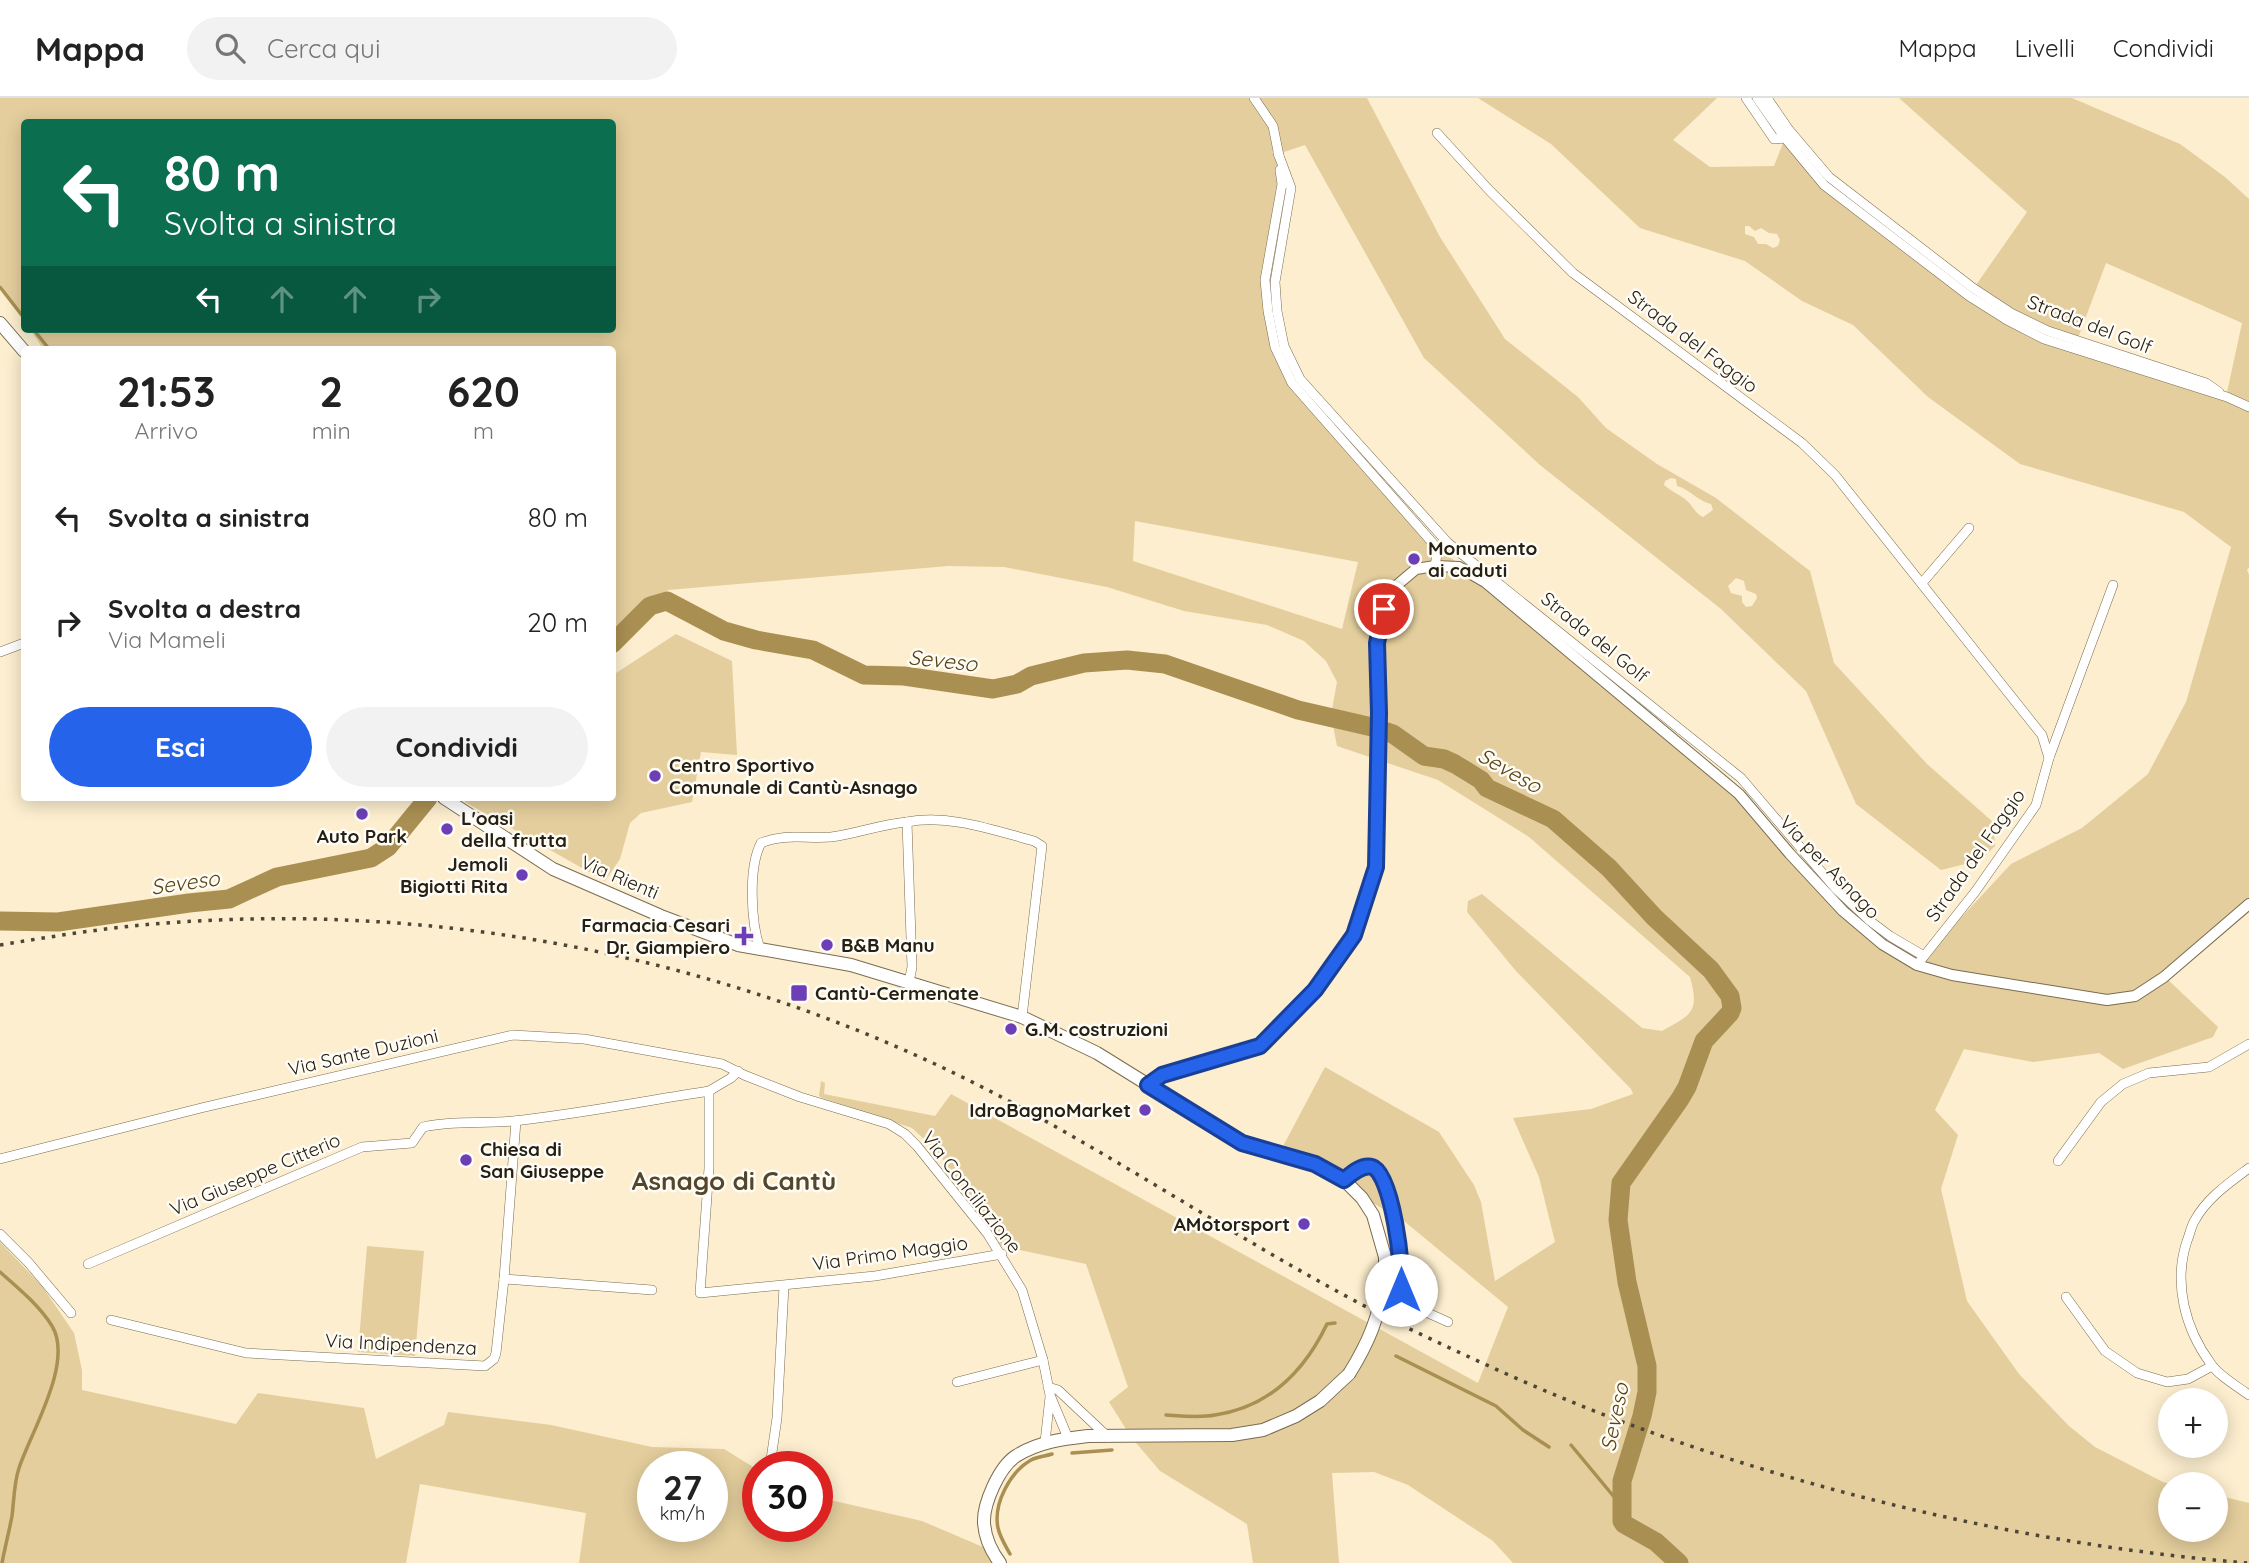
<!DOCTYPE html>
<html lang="it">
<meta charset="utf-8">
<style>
:root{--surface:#fff;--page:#f2f2f2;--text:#222;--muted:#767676;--line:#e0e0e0;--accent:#2563eb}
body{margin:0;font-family:Quicksand,sans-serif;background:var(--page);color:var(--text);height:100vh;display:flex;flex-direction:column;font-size:26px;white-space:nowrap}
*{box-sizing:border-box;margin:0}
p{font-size:23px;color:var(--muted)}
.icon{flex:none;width:38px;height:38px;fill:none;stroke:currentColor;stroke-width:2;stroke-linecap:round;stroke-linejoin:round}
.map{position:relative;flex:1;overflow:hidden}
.sheet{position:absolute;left:21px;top:248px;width:595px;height:455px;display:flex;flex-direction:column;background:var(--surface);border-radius:7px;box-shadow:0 4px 18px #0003}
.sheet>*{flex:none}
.hud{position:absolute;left:21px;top:21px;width:595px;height:214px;border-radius:7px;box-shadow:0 4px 18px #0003;background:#0b6e4f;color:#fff;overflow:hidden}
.tools{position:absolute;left:2158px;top:1290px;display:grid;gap:14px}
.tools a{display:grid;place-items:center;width:70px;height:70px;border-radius:50%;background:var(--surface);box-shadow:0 4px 18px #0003;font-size:35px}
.speed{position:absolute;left:637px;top:1353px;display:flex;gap:14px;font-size:35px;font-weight:700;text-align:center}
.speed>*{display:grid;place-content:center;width:91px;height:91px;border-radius:50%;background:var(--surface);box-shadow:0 4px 18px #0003;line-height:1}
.speed small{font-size:18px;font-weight:400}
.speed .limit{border:10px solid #d22;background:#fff;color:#111}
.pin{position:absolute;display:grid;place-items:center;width:60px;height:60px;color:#fff;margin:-30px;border:4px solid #fff;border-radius:50%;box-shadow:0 2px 7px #0007}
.me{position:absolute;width:77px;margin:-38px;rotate:0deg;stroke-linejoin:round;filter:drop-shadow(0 0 5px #0008)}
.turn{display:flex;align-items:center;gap:24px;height:147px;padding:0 28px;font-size:32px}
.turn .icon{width:91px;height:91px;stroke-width:2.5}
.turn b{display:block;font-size:49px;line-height:60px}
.lanes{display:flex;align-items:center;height:66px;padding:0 28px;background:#0003;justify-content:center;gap:35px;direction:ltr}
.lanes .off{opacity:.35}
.eta{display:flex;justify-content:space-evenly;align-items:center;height:119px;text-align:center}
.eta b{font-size:42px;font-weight:700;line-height:49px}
.action{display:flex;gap:14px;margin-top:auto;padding:14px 28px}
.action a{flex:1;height:80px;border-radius:42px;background:var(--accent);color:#fff;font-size:28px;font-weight:700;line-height:80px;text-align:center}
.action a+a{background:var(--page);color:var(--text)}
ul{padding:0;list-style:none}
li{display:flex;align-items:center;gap:21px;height:105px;padding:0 28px}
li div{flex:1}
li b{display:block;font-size:26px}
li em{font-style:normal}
header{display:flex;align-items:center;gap:42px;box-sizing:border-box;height:98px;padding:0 35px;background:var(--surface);border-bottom:2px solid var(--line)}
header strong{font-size:33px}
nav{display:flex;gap:38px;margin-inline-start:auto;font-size:24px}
.search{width:490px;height:63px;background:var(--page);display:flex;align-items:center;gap:18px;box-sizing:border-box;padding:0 24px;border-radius:38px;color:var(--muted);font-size:26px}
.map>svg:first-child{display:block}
.green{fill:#e4ce9d;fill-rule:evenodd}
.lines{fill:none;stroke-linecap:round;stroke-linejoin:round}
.stream{stroke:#a98f52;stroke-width:3.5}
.river{stroke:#a98f52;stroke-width:19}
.minor-casing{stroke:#796c50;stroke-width:10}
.tertiary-casing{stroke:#796c50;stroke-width:12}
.secondary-casing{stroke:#796c50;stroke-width:14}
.minor{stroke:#fff;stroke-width:9}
.tertiary{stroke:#fff;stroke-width:10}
.secondary{stroke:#fff;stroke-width:12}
.rail{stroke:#4d4636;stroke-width:3.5;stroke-dasharray:3.5 7;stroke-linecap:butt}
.secondary-bridge-casing{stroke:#796c50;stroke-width:14;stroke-linecap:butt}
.secondary-bridge{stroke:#fff;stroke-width:12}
.route-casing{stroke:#184099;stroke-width:18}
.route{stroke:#2563eb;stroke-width:12}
.poi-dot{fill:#6d3fb6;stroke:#fffcf6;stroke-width:2.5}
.labels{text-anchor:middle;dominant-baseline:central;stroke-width:5;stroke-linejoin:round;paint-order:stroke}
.street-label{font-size:19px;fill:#252014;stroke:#fffcf6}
.poi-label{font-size:19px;font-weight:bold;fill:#252014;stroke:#fffcf6;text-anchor:start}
.water-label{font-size:21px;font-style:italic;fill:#574413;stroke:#fffcf6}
.district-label{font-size:26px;font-weight:bold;fill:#52462b;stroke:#fffcf6}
</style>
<header>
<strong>Mappa</strong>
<div class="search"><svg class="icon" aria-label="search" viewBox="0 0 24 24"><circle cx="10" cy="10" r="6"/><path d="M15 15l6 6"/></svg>Cerca qui</div>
<nav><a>Mappa</a><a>Livelli</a><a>Condividi</a></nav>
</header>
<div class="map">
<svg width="2249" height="1465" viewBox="0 0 2249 1465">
<rect width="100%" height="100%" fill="#fceece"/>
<!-- green -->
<g class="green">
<path d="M0,0H1367L1440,139L1505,241L1578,299L1606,330L1657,366L1716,400L1810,473L1834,565L1927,666L1993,724L1995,748L1981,762L1941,772L1856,706L1806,593L1721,511L1540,367L1424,260L1305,47L1278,56L1282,86L1265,182L1275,249L1292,285L1438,451L1485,484L1739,696L1843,813L1917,867L2011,766L2082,730L2148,676L2186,604L2231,449L2184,414L2020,366L1928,299L1853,227L1802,203L1745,163L1640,130L1551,46L1478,0H1717L1673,42L1710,69L1774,68L1785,40L1824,87L1969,197L2027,114L1899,0H2072L2180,46L2225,79L2249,101V469L2247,472L2249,477V806L2165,879L2218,929L2213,939L2123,971L2099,955L2033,964L1964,951L1935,1012L1958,1037L1941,1091L1967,1203L2019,1276L2069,1328L2095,1349L2163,1384L2170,1386V1432H2216V1397L2249,1405V1465H1513L1493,1443L1408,1387L1374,1374L1332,1375L1339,1465H1253L1247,1426L1160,1373L1131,1339L1109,1304L1128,1289L1086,1166L1001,1148L938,1054L912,1030L822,1000L819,998L821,983L825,985L824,996L935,1018L951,996L1478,1285L1508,1209L1404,1123L1281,1052L1325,969L1439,1034L1474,1087L1481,1104L1495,1183L1555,1144L1539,1079L1513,1020L1591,1011L1633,996L1631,991L1516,873L1467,814L1468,803L1482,796L1642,930L1662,933C1691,917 1700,914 1690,879L1529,739L1438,682L1337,648L1331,617L1337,584L1326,563L1304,543L1267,527L1184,513L1107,489L1004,469L948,468L668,492L613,543L612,252H44L30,231H612V24H24V222L0,186ZM1745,128H1749L1755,133L1761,130L1769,135L1777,136L1780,142L1778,148L1773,150L1766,146H1758L1754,139L1745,136ZM2106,165L2242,225L2226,299L2074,251ZM1671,380L1676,381L1677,388C1690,391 1697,403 1711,406L1713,412L1703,419C1694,415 1693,407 1685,401C1678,396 1671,393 1664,387L1665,383ZM1135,423L1358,464L1342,531L1133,463ZM1736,480L1744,483L1746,492L1756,496L1757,500L1752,508L1746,509L1742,504V498L1731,495L1728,488Z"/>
<polygon points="676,536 732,563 737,657 701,654 692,704 641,715 630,725 620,761 605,783 465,704 468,700 612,700 613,577"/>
<path d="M0,1144L42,1188L74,1235L82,1272V1292L236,1326L258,1295L364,1310L376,1361L444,1327L448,1314L551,1327L652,1349L724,1351L758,1372V1428H817V1399L922,1423L990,1452L1000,1465H579L586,1415L420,1386L406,1465H0ZM653,1368H712V1428H653Z"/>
<polygon points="367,1148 424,1153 415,1258 358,1254"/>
</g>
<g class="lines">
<!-- stream -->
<g class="stream">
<polyline points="0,189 24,220"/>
<polyline points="33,231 50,252"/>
<path d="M0,1174C18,1190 39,1207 52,1228C74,1264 31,1334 19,1370C14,1385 14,1402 12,1418C9,1434 5,1449 2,1465"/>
<polyline points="1396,1258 1496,1308 1523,1332 1549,1349"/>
<path d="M1166,1317C1182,1318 1199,1320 1215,1317C1269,1309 1304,1274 1327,1226L1335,1225"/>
<polyline points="1571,1347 1615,1400 1622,1405"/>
<polyline points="1072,1355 1112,1352"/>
<path d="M1010,1456C1005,1447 1000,1439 998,1430C993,1406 1010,1374 1031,1362C1037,1359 1046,1358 1052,1356"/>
</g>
<!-- river -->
<g class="river">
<polyline points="612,546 650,508 667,503 724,533 756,542 813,552 864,577 904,578 993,591 1017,586 1031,578 1084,565 1127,562 1165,566 1298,612 1372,629 1393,636 1424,658 1444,661 1455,666 1481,682 1487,690 1553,721 1609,770 1654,819 1711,872 1730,898 1732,910 1730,915 1704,943 1687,989 1680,1001 1621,1085 1618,1122 1627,1184 1647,1268 1647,1294 1642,1318 1622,1383 1622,1423 1624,1426 1656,1444 1679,1465"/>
<polyline points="0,823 58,824 189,805 229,801 277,779 371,760 388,749 428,700"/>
</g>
<defs>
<g id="minor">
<polyline points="1254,0 1273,28 1279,58"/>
<polyline points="1746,0 1774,41 1785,40"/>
<polyline points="1757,0 1785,40 1824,87 1969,198 2007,222 2044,241 2227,299 2249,309"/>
<polyline points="1767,0 1789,32 1829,79 1973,190 2011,215 2048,233 2206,285 2219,294"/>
<polyline points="1437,35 1489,92 1573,175 1802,345 1835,377 2042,637 2049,660 2036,707 1975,794 1917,867"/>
<polyline points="1278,55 1291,90 1275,184 1277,213 1284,248 1300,281 1448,445 1741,680 1836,791 1870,823 1890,838 1924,858"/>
<polyline points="1280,72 1282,86 1265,182 1268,213 1275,249 1292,285 1438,451 1435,468"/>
<polyline points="1922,485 1969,430"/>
<polyline points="0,554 24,545"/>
<polyline points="2049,660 2113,487"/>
<path d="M760,851C751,825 748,770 761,745C785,735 806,741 831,739C857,736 881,726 907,724"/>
<path d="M909,884L912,869L907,724C949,716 993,732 1034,743L1042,748L1022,919"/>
<polyline points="738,973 731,980 709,993 709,1070 700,1195 875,1178 1002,1156"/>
<polyline points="0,1061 201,1010 513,937 584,941 722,966 744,977 800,999 889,1026 905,1036 917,1048 987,1135 1022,1192 1043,1262 1050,1297 1068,1340"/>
<polyline points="2058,1063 2101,1004 2123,986 2149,975 2209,969 2249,946"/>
<path d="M2249,1070C2229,1085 2207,1100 2195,1122C2191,1128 2190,1136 2187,1143C2173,1185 2185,1231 2211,1266C2219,1278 2237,1288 2249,1297"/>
<polyline points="1344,1082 1356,1073 1368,1068 1379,1074 1390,1106 1402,1159 1401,1200 1408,1206 1448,1224"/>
<polyline points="0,1136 28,1164 71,1215"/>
<path d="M88,1166L362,1049L412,1045L423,1029C453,1022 482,1026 513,1023C579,1016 644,1003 709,993"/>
<polyline points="504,1181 652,1192"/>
<polyline points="2066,1199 2105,1253 2137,1275 2167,1284 2188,1281 2212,1268"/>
<polyline points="111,1222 246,1255 485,1268 494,1261 496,1255 504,1181 516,1023"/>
<polyline points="957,1284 1043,1262"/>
<polyline points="1048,1289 1058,1292 1108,1339"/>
<polyline points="1045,1344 1050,1299"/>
<polyline points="770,1368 777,1320 784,1188"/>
</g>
<polyline id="tertiary" points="1148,987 1162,977 1260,948 1315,892 1354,837 1376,769 1379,615 1377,545 1384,511 1397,487 1416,471 1435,468 1459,469 1485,484 1739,696 1790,756 1843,813 1882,846 1917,867 1952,877 2107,902 2135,898 2164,879 2249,806"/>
<g id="secondary">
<polyline points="0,225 24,253"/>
<polyline points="444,700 553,771 661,818 738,847 851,867 1022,919 1097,955 1242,1045 1315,1066 1330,1074 1344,1082 1362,1100 1373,1117 1385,1159 1385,1181"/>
<path d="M1000,1465C991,1453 985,1440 984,1425C983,1406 999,1369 1016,1358C1038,1344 1062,1341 1088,1338L1232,1337L1263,1332L1296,1318L1320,1303L1349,1276"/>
</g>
</defs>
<!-- minor casing -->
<use href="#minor" class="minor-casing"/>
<!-- tertiary casing -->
<use href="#tertiary" class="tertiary-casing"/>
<!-- secondary casing -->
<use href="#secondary" class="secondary-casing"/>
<!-- minor -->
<use href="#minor" class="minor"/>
<!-- tertiary -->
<use href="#tertiary" class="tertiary"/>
<!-- secondary -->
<use href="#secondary" class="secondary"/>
<!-- rail -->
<path class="rail" d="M0,847C55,838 110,829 166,825C456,803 750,865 1007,1002C1144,1075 1272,1164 1412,1232C1487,1268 1564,1303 1642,1331C1835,1401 2043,1448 2247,1465"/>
<defs>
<path id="secondary-bridge" d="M1349,1276C1369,1244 1379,1219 1385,1181"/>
</defs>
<!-- secondary-bridge casing -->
<use href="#secondary-bridge" class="secondary-bridge-casing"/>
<!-- secondary-bridge -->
<use href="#secondary-bridge" class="secondary-bridge"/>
</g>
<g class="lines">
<defs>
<path id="route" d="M1384,511L1377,545L1379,615L1376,769L1354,837L1315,892L1260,948L1162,977L1148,987L1242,1045L1315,1066L1344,1082C1351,1076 1362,1066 1372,1069C1392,1074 1404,1173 1401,1192"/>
</defs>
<!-- route casing -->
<use href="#route" class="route-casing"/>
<!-- route -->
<use href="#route" class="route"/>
</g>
<!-- markers -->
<g class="poi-dot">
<circle cx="1414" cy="461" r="7"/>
<circle cx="655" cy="678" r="7"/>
<circle cx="362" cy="716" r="7"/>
<circle cx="447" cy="731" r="7"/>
<circle cx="522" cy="777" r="7"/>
<path d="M740.5 827.5h7v7h7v7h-7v7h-7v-7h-7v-7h7z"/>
<circle cx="827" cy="847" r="7"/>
<rect x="790" y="886" width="18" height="18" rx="3.5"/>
<circle cx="1011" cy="931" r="7"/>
<circle cx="1145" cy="1012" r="7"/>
<circle cx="466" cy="1062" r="7"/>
<circle cx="1304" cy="1126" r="7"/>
</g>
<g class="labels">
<!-- street labels -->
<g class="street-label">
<text transform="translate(2090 226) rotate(21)">Strada del Golf</text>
<text transform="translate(1693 243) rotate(37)">Strada del Faggio</text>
<text transform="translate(1595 539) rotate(39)">Strada del Golf</text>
<text transform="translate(1975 757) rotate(-55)">Strada del Faggio</text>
<text transform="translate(1830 769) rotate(46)">Via per Asnago</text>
<text transform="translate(620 779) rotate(23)">Via Rienti</text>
<text transform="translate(363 954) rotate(-13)">Via Sante Duzioni</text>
<text transform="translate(255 1076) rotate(-23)">Via Giuseppe Citterio</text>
<text transform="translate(972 1094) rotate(52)">Via Conciliazione</text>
<text transform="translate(890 1155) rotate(-8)">Via Primo Maggio</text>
<text transform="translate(401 1246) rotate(3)">Via Indipendenza</text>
</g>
<!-- poi labels -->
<g class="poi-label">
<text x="1428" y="450">Monumento<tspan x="1428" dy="22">ai caduti</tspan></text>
<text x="669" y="667">Centro Sportivo<tspan x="669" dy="22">Comunale di Cantù-Asnago</tspan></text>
<text x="461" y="720">L'oasi<tspan x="461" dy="22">della frutta</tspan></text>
<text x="362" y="738" text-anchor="middle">Auto Park</text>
<text x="508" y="766" text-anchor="end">Jemoli<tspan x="508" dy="22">Bigiotti Rita</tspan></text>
<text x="730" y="827" text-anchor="end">Farmacia Cesari<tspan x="730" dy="22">Dr. Giampiero</tspan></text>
<text x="841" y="847">B&amp;B Manu</text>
<text x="815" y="895">Cantù-Cermenate</text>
<text x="1025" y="931">G.M. costruzioni</text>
<text x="1131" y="1012" text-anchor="end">IdroBagnoMarket</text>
<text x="480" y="1051">Chiesa di<tspan x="480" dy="22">San Giuseppe</tspan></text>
<text x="1290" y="1126" text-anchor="end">AMotorsport</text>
</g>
<!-- water labels -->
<g class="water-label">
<text transform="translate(943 562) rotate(6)">Seveso</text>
<text transform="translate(1510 672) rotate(30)">Seveso</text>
<text transform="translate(185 784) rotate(-8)">Seveso</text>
<text transform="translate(1614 1319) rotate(-78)">Seveso</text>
</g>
<!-- district labels -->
<g class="district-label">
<text x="734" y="1082">Asnago di Cantù</text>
</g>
</g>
</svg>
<div class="tools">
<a>+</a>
<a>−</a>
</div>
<div class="speed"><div>27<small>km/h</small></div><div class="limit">30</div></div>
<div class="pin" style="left:1384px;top:511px;background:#d93025"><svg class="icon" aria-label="arrive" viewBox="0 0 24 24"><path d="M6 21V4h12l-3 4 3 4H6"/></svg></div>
<svg class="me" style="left:1401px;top:1192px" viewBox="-20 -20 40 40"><circle r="19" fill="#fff"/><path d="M0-13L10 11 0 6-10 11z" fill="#2563eb"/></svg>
<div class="hud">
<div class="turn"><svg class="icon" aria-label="left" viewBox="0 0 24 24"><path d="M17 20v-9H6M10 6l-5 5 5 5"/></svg><div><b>80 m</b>Svolta a sinistra</div></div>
<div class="lanes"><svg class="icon" aria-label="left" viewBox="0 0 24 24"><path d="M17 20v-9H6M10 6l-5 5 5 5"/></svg><svg class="icon off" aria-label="ahead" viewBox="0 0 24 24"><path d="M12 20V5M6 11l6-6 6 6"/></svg><svg class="icon off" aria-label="ahead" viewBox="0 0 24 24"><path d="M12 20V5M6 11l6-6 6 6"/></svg><svg class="icon off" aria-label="right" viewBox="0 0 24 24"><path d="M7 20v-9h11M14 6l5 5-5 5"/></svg></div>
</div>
<section class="sheet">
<div class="eta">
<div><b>21:53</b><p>Arrivo</p></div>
<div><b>2</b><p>min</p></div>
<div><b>620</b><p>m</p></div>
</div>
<ul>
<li><svg class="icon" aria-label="left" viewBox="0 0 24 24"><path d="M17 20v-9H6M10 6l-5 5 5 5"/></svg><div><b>Svolta a sinistra</b></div><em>80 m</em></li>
<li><svg class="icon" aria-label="right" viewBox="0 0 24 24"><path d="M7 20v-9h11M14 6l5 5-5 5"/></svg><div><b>Svolta a destra</b><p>Via Mameli</p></div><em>20 m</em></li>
</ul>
<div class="action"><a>Esci</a><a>Condividi</a></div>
</section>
</div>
